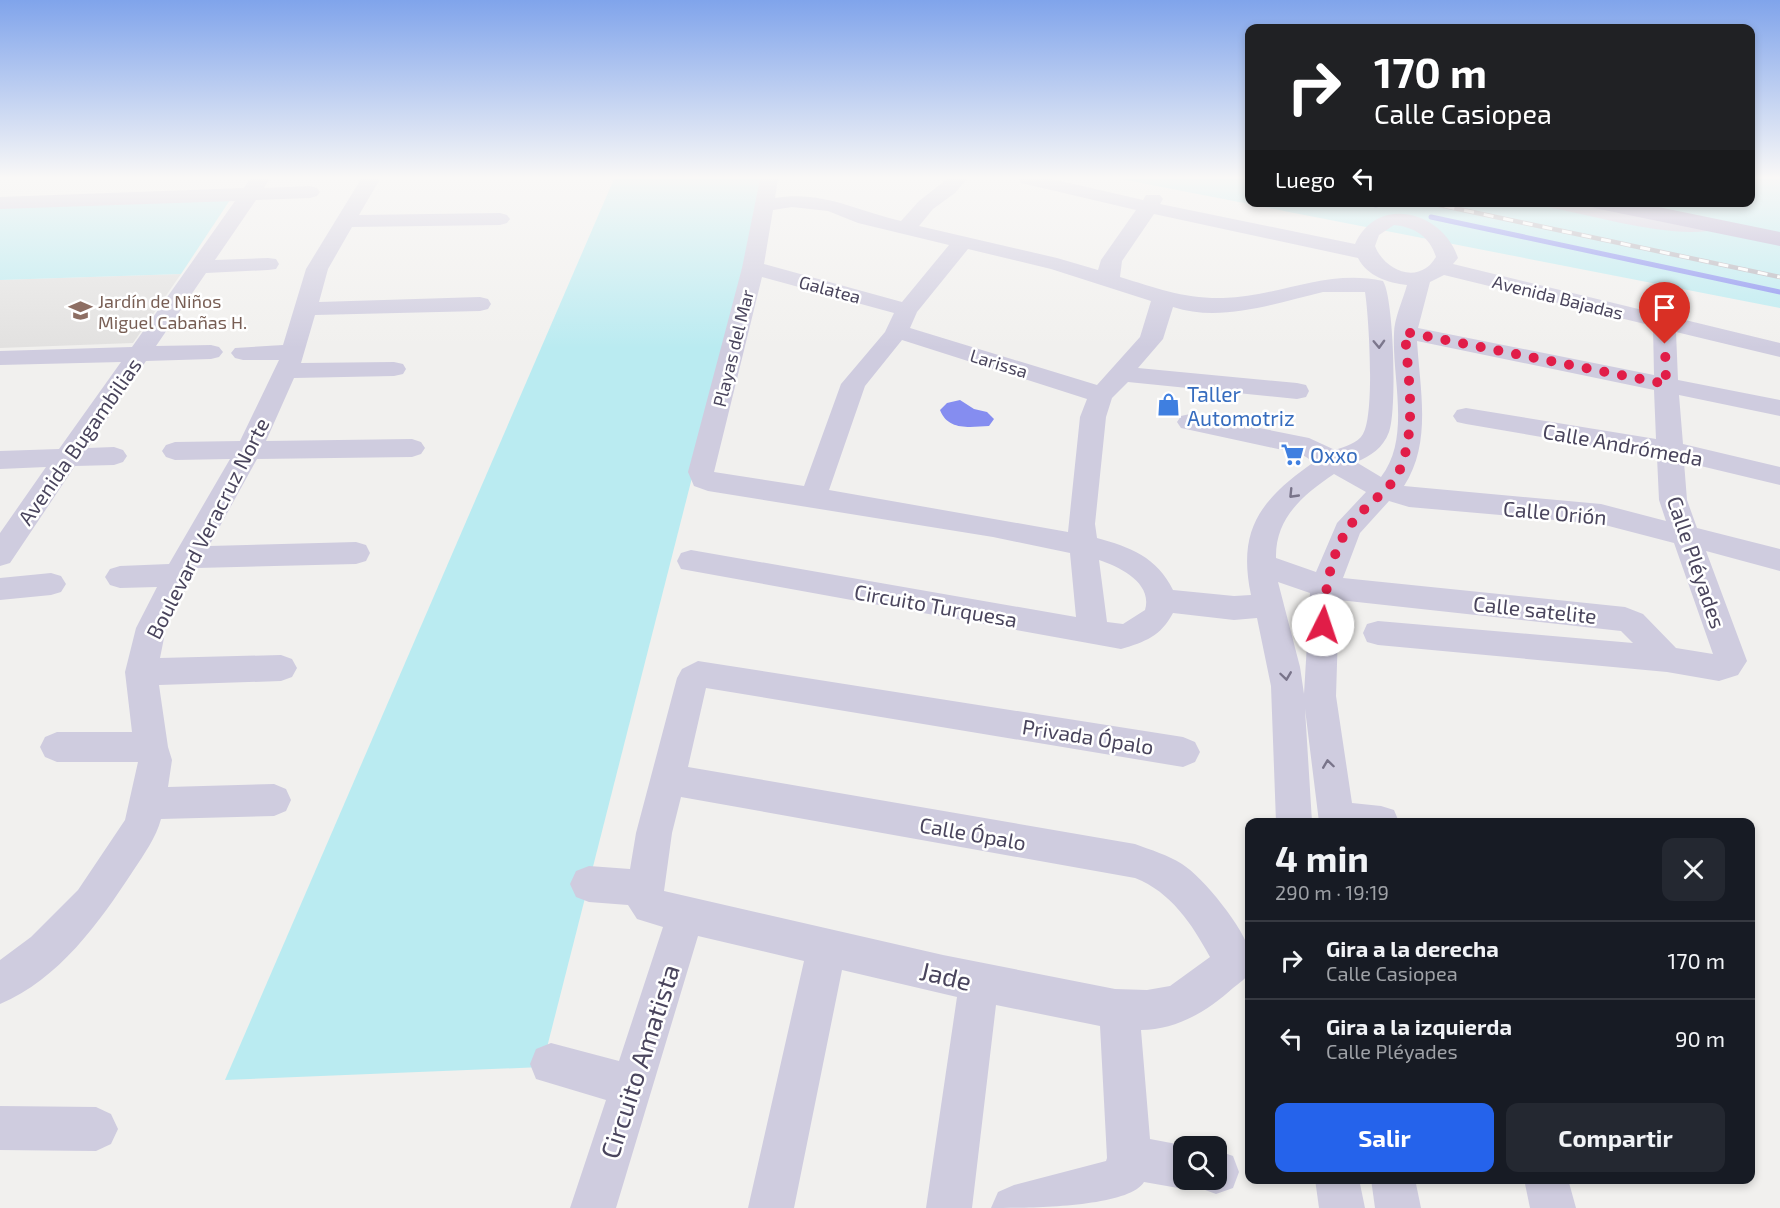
<!DOCTYPE html>
<html lang="es">
<meta charset="utf-8">
<style>
:root{--surface:#171b24;--page:#242831;--text:#f1f3f6;--muted:#9ea1a6;--line:#363941;--accent:#2563eb}
body{margin:0;font-family:"Exo 2",sans-serif;background:var(--page);color:var(--text);height:100vh;display:flex;flex-direction:column;font-size:22px;white-space:nowrap}
*{box-sizing:border-box;margin:0}
p{font-size:20px;color:var(--muted)}
.icon{flex:none;width:33px;height:33px;fill:none;stroke:currentColor;stroke-width:2;stroke-linecap:round;stroke-linejoin:round}
.map{position:relative;flex:1;overflow:hidden}
.sheet{position:absolute;left:1245px;top:818px;width:510px;height:366px;display:flex;flex-direction:column;background:var(--surface);border-radius:12px;box-shadow:0 3px 9px #0003}
.sheet>*{flex:none}
.top-card{position:absolute;left:1245px;top:24px;width:510px;height:183px;border-radius:12px;box-shadow:0 3px 9px #0003;background:#202124;color:#fff;overflow:hidden}
.buttons{position:absolute;left:1173px;top:1136px;display:grid;gap:12px}
.buttons a{display:grid;place-items:center;width:54px;height:54px;border-radius:12px;background:var(--surface);box-shadow:0 3px 9px #0003;font-size:30px}
.pin{position:absolute;display:grid;place-items:center;width:51px;height:51px;color:#fff;margin:-62px -26px;border-radius:50% 50% 50% 0;rotate:-45deg;box-shadow:0 0 6px #0007}
.pin .icon{rotate:45deg}
.me{position:absolute;width:66px;margin:-33px;rotate:4deg;stroke-linejoin:round;filter:drop-shadow(0 0 4px #0008)}
.turn{display:flex;align-items:center;gap:21px;height:126px;padding:0 30px;font-size:27px}
.turn .icon{width:78px;height:78px;stroke-width:2.5}
.turn b{display:block;font-size:42px;line-height:51px}
.then{display:flex;align-items:center;height:57px;padding:0 30px;background:#0003;gap:12px;font-size:22px}
.round{display:grid;place-items:center;flex:none;width:63px;height:63px;border-radius:12px;background:var(--page)}
.headline{display:flex;align-items:center;justify-content:space-between;height:102px;padding:0 30px}
h1{font-size:36px;font-weight:700;line-height:45px}
.primary-button{display:flex;gap:12px;margin-top:auto;padding:12px 30px}
.primary-button a{flex:1;height:69px;border-radius:12px;background:var(--accent);color:#fff;font-size:24px;font-weight:700;line-height:69px;text-align:center}
.primary-button a+a{background:var(--page);color:var(--text)}
ul{padding:0;list-style:none}
li{display:flex;align-items:center;gap:18px;height:78px;padding:0 30px;border-top:2px solid var(--line)}
li div{flex:1}
li b{display:block;font-size:22px}
li em{font-style:normal}
.map>svg:first-child{display:block}
.education{fill:#e2e1e0}
.green{fill:#baebf1}
.water{fill:#858df0}
.lines{fill:none;stroke-linecap:round;stroke-linejoin:round}
.stream{stroke:#858df0;stroke-width:5}
.minor{fill:#cfccdf;fill-rule:evenodd}
.major{fill:#b4accf;fill-rule:evenodd}
.rail-casing{stroke:#b3b0b9;stroke-width:4.5}
.rail{stroke:#fff;stroke-width:3;stroke-dasharray:10;stroke-linecap:butt}
.oneway{stroke:#79748a}
.route{stroke:#e11d48;stroke-width:10;stroke-dasharray:0 18}
.labels{text-anchor:middle;dominant-baseline:central;stroke-width:5;stroke-linejoin:round;paint-order:stroke}
.far-street-label{font-size:18px;fill:#4a455d;stroke:#fff}
.far-education-label{font-size:18px;fill:#785e54;stroke:#fff;text-anchor:start}
.shop-label{font-size:21px;fill:#366cbe;stroke:#fff;text-anchor:start}
.street-label{font-size:21px;fill:#4a455d;stroke:#fff}
.near-street-label{font-size:26px;fill:#4a455d;stroke:#fff}
</style>
<div class="map">
<svg width="1780" height="1208" viewBox="0 0 1780 1208">
<rect width="100%" height="100%" fill="#f1f0ee"/>
<!-- education -->
<polygon class="education" points="181,274 133,343 0,348 0,280"/>
<!-- green -->
<g class="green">
<polygon points="614,179 768,179 542,1067 225,1080"/>
<polygon points="1121,179 1249,179 1250,202 1750,202 1751,179 1780,179 1780,308"/>
<polygon points="230,200 181,274 0,280 0,208"/>
</g>
<!-- water -->
<path class="water" d="M960,400L974,409L987,412L994,419L989,426C970,427 948,431 940,410L947,403Z"/>
<g class="lines">
<!-- stream -->
<g class="stream">
<polyline points="1366,202 1376,205"/>
<polyline points="1431,217 1780,292"/>
</g>
<!-- minor -->
<g class="minor">
<polygon points="250,179 269,179 264,188 310,186 317,188 320,192 317,196 310,198 256,200 215,260 268,258 276,259 279,264 276,269 268,270 206,273 156,346 211,345 219,347 223,352 219,357 211,359 146,361 88,448 114,447 123,450 127,456 123,462 114,465 75,466 10,563 0,566 0,533 46,467 0,469 0,451 59,449 121,362 0,365 0,351 132,347 235,201 0,209 0,197 244,188"/>
<path d="M361,179H380L359,215L500,213L507,215L510,219L507,223L500,225L352,227L328,269L319,302L480,297L488,299L491,304L488,309L480,311L315,315L301,363L394,362L403,364L406,369L403,374L394,376L294,378L266,441L412,439L421,442L425,448L421,454L412,457L257,459L209,546L356,542L366,545L370,553L366,561L356,564L197,568L166,628L160,658L281,655L292,659L297,668L292,677L281,681L159,685L168,747L172,760L168,787L274,784L286,789L291,800L286,811L274,816L161,819C156,838 144,854 133,871C99,923 59,979 0,1004V960L31,937L78,890L125,820L138,762H57L45,757L40,747L45,737L57,732H132L125,672L136,628L157,587L120,588L110,585L105,577L110,569L120,566L169,564L230,459L175,460L166,457L162,451L166,445L175,442L240,441L279,360H243L235,358L231,353L235,348L283,345L306,269Z"/>
<path d="M760,179H778L775,198C822,190 857,211 901,221L919,201L947,179H967L955,193L933,209L919,226L1057,258L1098,270L1101,260L1136,210L1021,183L1019,179H1052L1143,200L1146,195H1160L1163,199L1160,204L1355,244C1377,194 1443,211 1458,258L1453,264L1655,313L1659,306L1667,304L1675,306L1678,311L1677,318L1780,343V357L1676,332L1678,380L1780,400V416L1679,395L1683,444L1780,467V485L1684,462L1687,500L1697,528L1780,549V571L1706,551L1747,661L1738,675L1719,681L1667,672L1378,645L1367,642L1363,633L1367,624L1378,621L1633,643L1621,631L1339,600L1336,696L1352,803L1381,806L1394,810L1399,822H1319L1305,709L1312,822H1276L1271,686L1257,618L1234,620L1173,613C1161,636 1145,642 1121,649L681,569L677,561L681,553L691,550L1076,617L1070,553L993,537L708,491L694,486L688,472L742,268ZM792,207L828,211L858,223L949,245L902,302L764,264L773,210ZM1154,214L1358,258C1367,276 1388,283 1407,285C1403,300 1394,318 1394,334C1392,379 1411,438 1381,477L1356,462C1371,456 1383,448 1389,432C1397,412 1394,298 1383,281C1328,268 1277,297 1223,298C1185,299 1156,288 1120,277L1122,261ZM1394,225C1415,227 1430,237 1436,257C1433,261 1430,266 1426,268C1407,281 1382,265 1375,246L1379,235ZM968,249L1051,269L1151,301L1140,337L1097,385L910,328L917,312ZM1444,275L1653,326L1654,375L1418,328L1430,282ZM762,277L894,313L885,332L841,384L804,486L714,472ZM1323,292H1365C1369,318 1375,414 1363,434C1358,443 1344,447 1335,450L1309,438L1190,414L1181,416L1177,422L1181,428L1301,454L1314,462C1261,499 1237,529 1251,595L1234,596L1173,590C1157,557 1130,547 1097,538L1095,524L1106,417L1112,398L1128,382L1297,399L1306,397L1309,391L1306,385L1297,383L1138,368L1163,339L1173,307C1221,323 1276,303 1323,292ZM902,340L1087,399L1080,417L1068,532L829,490L865,386ZM1417,341L1654,390L1656,439L1466,408L1457,410L1453,416L1457,422L1466,424L1657,457L1659,500L1666,521L1601,504L1404,486C1432,443 1420,390 1417,341ZM1334,474L1366,492L1337,523L1316,572L1276,558C1275,518 1303,495 1334,474ZM1389,501L1409,507L1601,524L1674,543L1713,654L1676,648L1643,614L1625,607L1343,578L1360,533ZM1099,560C1120,567 1153,583 1145,610L1123,624L1107,622ZM1278,582L1310,593L1304,694L1300,667Z"/>
<path d="M1543,202H1586L1671,219L1719,221L1722,225L1719,229C1675,240 1599,217 1553,208L1546,206Z"/>
<polygon points="51,573 61,576 66,584 61,592 51,595 0,600 0,578"/>
<path d="M698,661L1183,737L1195,742L1200,752L1195,762L1183,767L706,688L688,767L1135,844C1151,850 1168,855 1182,864C1203,877 1245,929 1250,953C1251,959 1250,966 1250,972C1246,979 1239,983 1233,988C1208,1011 1176,1030 1141,1030L1150,1139L1187,1146H1184V1179H1216V1150L1233,1156L1239,1172L1233,1188L1216,1194L1200,1188L1198,1183L1184,1189L1144,1182C1128,1208 1026,1208 991,1208L998,1192L1014,1185L1106,1161L1107,1158L1100,1026L996,1005L972,1208H926L957,997L842,970L794,1208H748L804,961L698,936L616,1208H570L606,1100L536,1079L530,1064L536,1049L551,1043L619,1061L663,927L637,919L628,905L589,902L576,897L570,884L576,871L589,866L630,869L636,833L677,678L682,669ZM681,797L1135,878C1171,892 1192,924 1210,957L1170,986L1147,990L1115,989L943,955L664,891L672,833Z"/>
<polygon points="0,1106 96,1107 111,1114 118,1129 111,1144 96,1151 0,1150"/>
<polygon points="1315,1179 1359,1179 1365,1208 1319,1208"/>
<polygon points="1371,1179 1415,1179 1421,1208 1375,1208"/>
<polygon points="1524,1179 1568,1179 1576,1208 1530,1208"/>
</g>
<!-- major -->
<polygon class="major" points="1588,202 1634,202 1780,232 1780,246 1599,209 1591,207"/>
<defs>
<polyline id="rail" points="1425,202 1780,277"/>
</defs>
<!-- rail casing -->
<use href="#rail" class="rail-casing"/>
<!-- rail -->
<use href="#rail" class="rail"/>
</g>
<!-- one-way arrows -->
<defs><path id="oneway-chevron" d="M-2-3.5L2.5 0L-2 3.5" fill="none" stroke-width="1.6" stroke-linecap="round" stroke-linejoin="round" transform="scale(1.5)"/></defs>
<g class="oneway">
<use href="#oneway-chevron" transform="translate(1379 344) rotate(88)"/>
<use href="#oneway-chevron" transform="translate(1293 494) rotate(134)"/>
<use href="#oneway-chevron" transform="translate(1286 676) rotate(82)"/>
<use href="#oneway-chevron" transform="translate(1328 764) rotate(-98)"/>
</g>
<!-- sky -->
<linearGradient id="sky" x2="0" y2="1"><stop stop-color="#80a4eb"/><stop offset="0.51" stop-color="#f9f8f7"/><stop offset="1" stop-color="#f9f8f7" stop-opacity="0"/></linearGradient>
<rect width="1780" height="348" fill="url(#sky)"/>
<g class="lines">
<!-- route -->
<path class="route" d="M1323,625C1325,588 1331,546 1357,517C1368,504 1391,488 1398,474C1418,430 1408,379 1405,332L1666,384L1665,344"/>
</g>
<!-- icons -->
<defs>
<symbol id="school-bare" viewBox="-9 -9 18 18"><path d="M0-5L7-2L0 1L-7-2ZM-4 1L0 2.5L4 1V4Q0 6-4 4Z" fill="#8d6e63" stroke="#fff" stroke-width="2.5" paint-order="stroke"/></symbol>
<symbol id="shop-bare" viewBox="-9 -9 18 18"><path d="M-5-2.5h2.3a2.7 3.5 0 0 1 5.4 0H5L5.5 6h-11ZM-1.5-2.5h3a1.5 2.3 0 0 0-3 0Z" fill="#3f7fe0" stroke="#fff" stroke-width="2.5" paint-order="stroke"/></symbol>
<symbol id="supermarket-bare" viewBox="-9 -9 18 18"><path d="M-6-5.5h2.5l.6 2H6L4.5 2H-2.5L-4.4-4H-6ZM-1.5 3.2a1.3 1.3 0 1 0 .1 0ZM3 3.2a1.3 1.3 0 1 0 .1 0Z" fill="#3f7fe0" stroke="#fff" stroke-width="2.5" paint-order="stroke"/></symbol>
</defs>
<g fill-rule="evenodd">
<use href="#school-bare" x="64" y="294" width="33" height="33"/>
<use href="#shop-bare" x="1152" y="388" width="33" height="33"/>
<use href="#supermarket-bare" x="1276" y="438" width="33" height="33"/>
</g>
<g class="labels">
<!-- far-street labels -->
<g class="far-street-label">
<text transform="translate(830 289) rotate(15)">Galatea</text>
<text transform="translate(1558 297) rotate(14)">Avenida Bajadas</text>
<text transform="translate(733 348) rotate(-76)">Playas del Mar</text>
<text transform="translate(999 363) rotate(17)">Larissa</text>
</g>
<!-- far-education labels -->
<g class="far-education-label">
<text x="98" y="301">Jardín de Niños<tspan x="98" dy="21">Miguel Cabañas H.</tspan></text>
</g>
<!-- shop labels -->
<g class="shop-label">
<text x="1187" y="393">Taller<tspan x="1187" dy="24">Automotriz</tspan></text>
<text x="1310" y="454">Oxxo</text>
</g>
<!-- street labels -->
<g class="street-label">
<text transform="translate(79 441) rotate(-55)">Avenida Bugambilias</text>
<text transform="translate(1623 444) rotate(10)">Calle Andrómeda</text>
<text transform="translate(1555 512) rotate(5)">Calle Orión</text>
<text transform="translate(207 528) rotate(-63)">Boulevard Veracruz Norte</text>
<text transform="translate(1697 562) rotate(71)">Calle Pléyades</text>
<text transform="translate(936 605) rotate(10)">Circuito Turquesa</text>
<text transform="translate(1535 609) rotate(6)">Calle satelite</text>
<text transform="translate(1088 736) rotate(9)">Privada Ópalo</text>
<text transform="translate(973 833) rotate(10)">Calle Ópalo</text>
</g>
<!-- near-street labels -->
<g class="near-street-label">
<text transform="translate(946 975) rotate(13)">Jade</text>
<text transform="translate(639 1061) rotate(-72)">Circuito Amatista</text>
</g>
</g>
</svg>
<div class="buttons">
<a><svg class="icon" aria-label="search" viewBox="0 0 24 24"><circle cx="10" cy="10" r="6"/><path d="M15 15l6 6"/></svg></a>
</div>
<div class="pin" style="left:1665px;top:344px;background:#d93025"><svg class="icon" aria-label="arrive" viewBox="0 0 24 24"><path d="M6 21V4h12l-3 4 3 4H6"/></svg></div>
<svg class="me" style="left:1323px;top:625px" viewBox="-20 -20 40 40"><circle r="19" fill="#fff"/><path d="M0-13L10 11 0 6-10 11z" fill="#e11d48"/></svg>
<div class="top-card">
<div class="turn"><svg class="icon" aria-label="right" viewBox="0 0 24 24"><path d="M7 20v-9h11M14 6l5 5-5 5"/></svg><div><b>170 m</b>Calle Casiopea</div></div>
<div class="then">Luego<svg class="icon" aria-label="left" viewBox="0 0 24 24"><path d="M17 20v-9H6M10 6l-5 5 5 5"/></svg></div>
</div>
<section class="sheet">
<div class="headline"><div><h1>4 min</h1><p>290 m · 19:19</p></div><a class="round"><svg class="icon" aria-label="close" viewBox="0 0 24 24"><path d="M6 6l12 12M18 6L6 18"/></svg></a></div>
<ul>
<li><svg class="icon" aria-label="right" viewBox="0 0 24 24"><path d="M7 20v-9h11M14 6l5 5-5 5"/></svg><div><b>Gira a la derecha</b><p>Calle Casiopea</p></div><em>170 m</em></li>
<li><svg class="icon" aria-label="left" viewBox="0 0 24 24"><path d="M17 20v-9H6M10 6l-5 5 5 5"/></svg><div><b>Gira a la izquierda</b><p>Calle Pléyades</p></div><em>90 m</em></li>
</ul>
<div class="primary-button"><a>Salir</a><a>Compartir</a></div>
</section>
</div>
